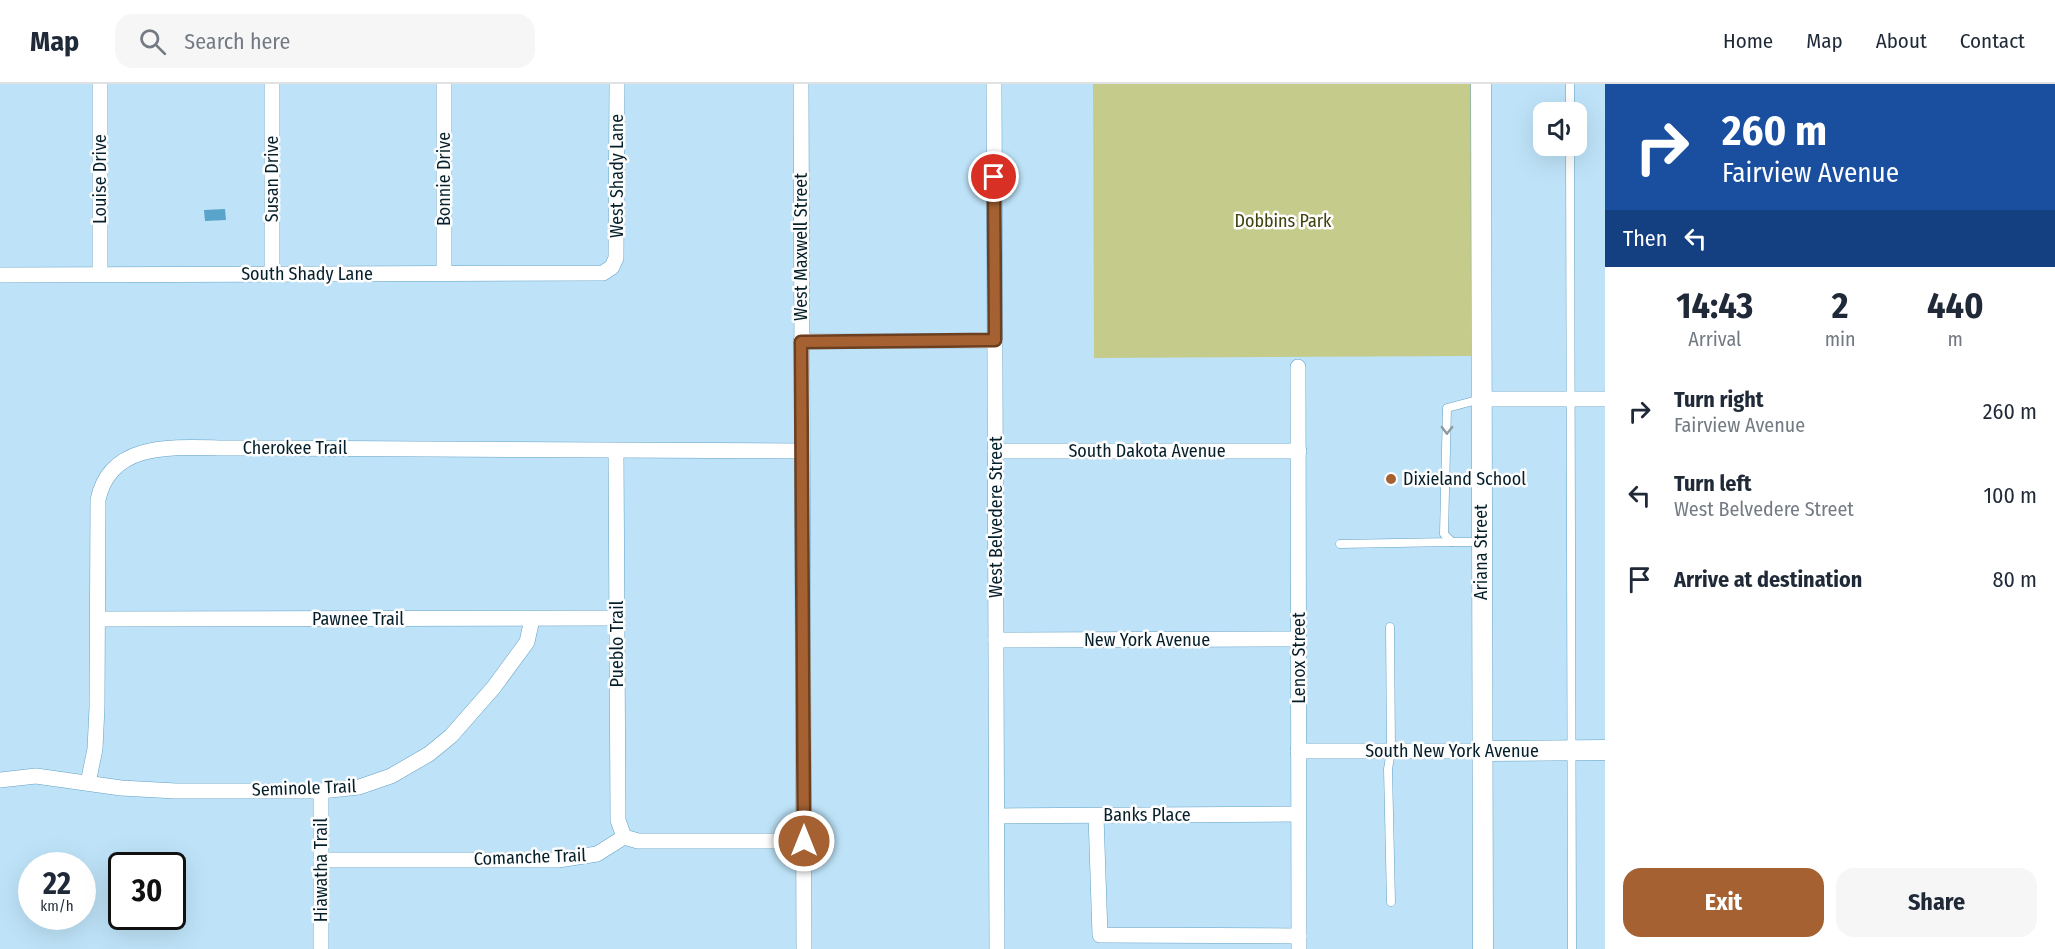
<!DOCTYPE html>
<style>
:root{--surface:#fff;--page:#f6f6f7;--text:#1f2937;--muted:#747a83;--line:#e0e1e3;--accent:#a56131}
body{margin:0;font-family:"Fira Sans Condensed",sans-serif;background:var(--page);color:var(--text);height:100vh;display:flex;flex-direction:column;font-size:22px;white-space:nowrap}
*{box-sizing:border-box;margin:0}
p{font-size:20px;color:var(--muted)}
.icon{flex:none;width:33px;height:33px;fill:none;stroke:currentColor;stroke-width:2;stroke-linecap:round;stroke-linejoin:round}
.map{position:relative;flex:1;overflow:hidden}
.details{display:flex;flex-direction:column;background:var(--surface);width:450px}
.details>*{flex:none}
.hud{background:#1a4fa0;color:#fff;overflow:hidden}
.fabs{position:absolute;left:1533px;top:18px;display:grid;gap:12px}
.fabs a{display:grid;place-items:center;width:54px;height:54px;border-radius:12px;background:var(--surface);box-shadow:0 6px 24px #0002;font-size:30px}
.speed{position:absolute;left:18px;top:768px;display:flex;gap:12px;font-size:30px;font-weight:700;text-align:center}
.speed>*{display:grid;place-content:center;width:78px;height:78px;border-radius:50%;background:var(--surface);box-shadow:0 6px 24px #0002;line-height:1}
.speed small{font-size:15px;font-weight:400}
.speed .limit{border:3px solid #111;border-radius:9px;background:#fff;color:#111}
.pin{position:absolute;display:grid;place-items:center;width:51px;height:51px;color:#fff;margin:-26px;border:3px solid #fff;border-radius:50%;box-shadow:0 2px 6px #0007}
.me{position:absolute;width:66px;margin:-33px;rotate:0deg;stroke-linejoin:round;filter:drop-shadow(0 0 4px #0008)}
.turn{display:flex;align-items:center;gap:21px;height:126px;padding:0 18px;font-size:27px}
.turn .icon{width:78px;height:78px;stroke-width:2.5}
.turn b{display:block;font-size:42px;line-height:51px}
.then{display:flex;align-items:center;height:57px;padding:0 18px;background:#0003;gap:12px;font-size:22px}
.eta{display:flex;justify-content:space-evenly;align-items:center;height:102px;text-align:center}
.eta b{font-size:36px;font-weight:700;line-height:42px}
.button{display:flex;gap:12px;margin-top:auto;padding:12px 18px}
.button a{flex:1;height:69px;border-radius:18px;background:var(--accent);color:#fff;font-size:24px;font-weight:700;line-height:69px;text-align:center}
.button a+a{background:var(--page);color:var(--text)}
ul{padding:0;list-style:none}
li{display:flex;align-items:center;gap:18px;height:84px;padding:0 18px}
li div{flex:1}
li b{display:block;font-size:22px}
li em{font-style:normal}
header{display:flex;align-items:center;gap:36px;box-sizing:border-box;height:84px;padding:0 30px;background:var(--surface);border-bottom:2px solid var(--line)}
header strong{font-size:28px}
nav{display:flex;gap:33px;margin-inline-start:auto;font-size:21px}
.search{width:420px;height:54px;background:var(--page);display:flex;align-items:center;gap:15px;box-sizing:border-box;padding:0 21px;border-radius:18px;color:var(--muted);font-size:22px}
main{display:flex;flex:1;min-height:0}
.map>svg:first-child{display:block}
.green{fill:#c4cb8b}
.water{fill:#5aa3ca}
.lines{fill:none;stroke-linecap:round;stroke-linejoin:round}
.service-casing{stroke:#64a2c4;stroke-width:9}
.minor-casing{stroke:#64a2c4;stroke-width:16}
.tertiary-casing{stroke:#64a2c4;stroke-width:21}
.service{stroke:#fff;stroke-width:8}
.minor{stroke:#fff;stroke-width:15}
.tertiary{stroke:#fff;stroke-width:20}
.oneway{stroke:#8e9a9f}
.route-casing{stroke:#6b3f20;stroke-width:15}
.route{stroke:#a56131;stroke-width:10}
.poi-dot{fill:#a56131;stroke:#fdfdfd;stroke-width:2}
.labels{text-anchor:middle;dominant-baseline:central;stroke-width:5;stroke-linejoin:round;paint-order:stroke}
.street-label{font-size:18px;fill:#041e2a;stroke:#fdfdfd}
.park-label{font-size:18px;fill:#40430d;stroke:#fdfdfd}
.poi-label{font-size:18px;fill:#041e2a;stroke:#fdfdfd;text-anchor:start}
</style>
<header>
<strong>Map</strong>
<div class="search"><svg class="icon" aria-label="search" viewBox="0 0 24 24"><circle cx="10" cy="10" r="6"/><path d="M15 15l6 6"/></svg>Search here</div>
<nav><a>Home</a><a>Map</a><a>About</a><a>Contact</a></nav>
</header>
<main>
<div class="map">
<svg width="1605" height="865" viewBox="0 0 1605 865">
<rect width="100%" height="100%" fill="#bee3f8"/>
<!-- green -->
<polygon class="green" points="1093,0 1472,0 1472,272 1094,274"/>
<!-- water -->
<polygon class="water" points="225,125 226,136 205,137 204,126"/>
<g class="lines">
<defs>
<g id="service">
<polyline points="1570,0 1570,28"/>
<polyline points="1570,62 1572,865"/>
<polyline points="1481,315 1447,324 1444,450 1452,458 1481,458"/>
<polyline points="1340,460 1452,458"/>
<polyline points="1390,543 1391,667 1388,685 1391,818"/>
</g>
<g id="minor">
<polyline points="444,0 444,189"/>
<polyline points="801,0 804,865"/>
<polyline points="994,0 997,865"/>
<polyline points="100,190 100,0"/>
<polyline points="272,190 272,0"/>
<polyline points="0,191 603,189 612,183 616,174 617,0"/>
<polyline points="801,257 995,257"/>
<polyline points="1298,283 1299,865"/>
<polyline points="1482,315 1605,315"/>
<polyline points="616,367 618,736 624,753"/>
<polyline points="995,367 1299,367"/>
<polyline points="99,535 617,534"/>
<polyline points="996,556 1299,555"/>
<polyline points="1298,667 1482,667"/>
<polyline points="0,696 36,692 121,704 176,707 321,707 359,703 391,692 429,670 451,652 494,603 527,558 532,535"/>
<path d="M88,699L95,665L97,623L98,416C111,351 188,365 238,364L802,367"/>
<polyline points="997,732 1298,730"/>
<polyline points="1096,732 1100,851 1299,852"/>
<polyline points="624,753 638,757 804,757"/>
<polyline points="321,776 558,776 597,770 624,753"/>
<polyline points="321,865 321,707"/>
</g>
<g id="tertiary">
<polyline points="1481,0 1483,865"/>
<polyline points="1482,667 1605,666"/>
</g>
</defs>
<!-- service casing -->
<use href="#service" class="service-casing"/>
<!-- minor casing -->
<use href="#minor" class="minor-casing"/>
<!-- tertiary casing -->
<use href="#tertiary" class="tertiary-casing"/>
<!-- service -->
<use href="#service" class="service"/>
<!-- minor -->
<use href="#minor" class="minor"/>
<!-- tertiary -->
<use href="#tertiary" class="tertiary"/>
</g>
<!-- one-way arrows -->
<defs><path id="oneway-chevron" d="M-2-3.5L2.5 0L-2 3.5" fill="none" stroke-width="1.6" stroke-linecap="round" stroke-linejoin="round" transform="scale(1.5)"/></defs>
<use class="oneway" href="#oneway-chevron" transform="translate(1447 346) rotate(91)"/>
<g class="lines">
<defs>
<polyline id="route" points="804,757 801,258 995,256 994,93"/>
</defs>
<!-- route casing -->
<use href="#route" class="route-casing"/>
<!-- route -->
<use href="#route" class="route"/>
</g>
<!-- markers -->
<circle class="poi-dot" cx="1391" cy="395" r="6"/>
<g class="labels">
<!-- street labels -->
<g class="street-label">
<text transform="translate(617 92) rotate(-90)">West Shady Lane</text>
<text transform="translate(100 95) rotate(-90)">Louise Drive</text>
<text transform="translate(272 95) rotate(-90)">Susan Drive</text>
<text transform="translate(444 95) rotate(-90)">Bonnie Drive</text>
<text transform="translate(801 163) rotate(-90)">West Maxwell Street</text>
<text x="307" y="190">South Shady Lane</text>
<text x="295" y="364">Cherokee Trail</text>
<text x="1147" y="367">South Dakota Avenue</text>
<text transform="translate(996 433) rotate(-90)">West Belvedere Street</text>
<text transform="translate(1481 468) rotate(-90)">Ariana Street</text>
<text x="358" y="535">Pawnee Trail</text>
<text x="1147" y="556">New York Avenue</text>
<text transform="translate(617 560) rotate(-90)">Pueblo Trail</text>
<text transform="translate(1299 574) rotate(-90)">Lenox Street</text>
<text x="1452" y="667">South New York Avenue</text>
<text transform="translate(304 704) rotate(-2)">Seminole Trail</text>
<text x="1147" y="731">Banks Place</text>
<text transform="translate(530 773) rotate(-2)">Comanche Trail</text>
<text transform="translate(321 786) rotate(-90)">Hiawatha Trail</text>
</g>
<!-- park labels -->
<g class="park-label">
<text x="1283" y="137">Dobbins Park</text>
</g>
<!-- poi labels -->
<g class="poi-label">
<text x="1403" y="395">Dixieland School</text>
</g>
</g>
</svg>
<div class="fabs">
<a><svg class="icon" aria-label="sound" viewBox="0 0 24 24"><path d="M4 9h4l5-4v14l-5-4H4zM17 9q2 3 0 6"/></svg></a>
</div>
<div class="speed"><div>22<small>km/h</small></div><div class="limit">30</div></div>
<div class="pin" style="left:994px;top:93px;background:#d93025"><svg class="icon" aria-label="arrive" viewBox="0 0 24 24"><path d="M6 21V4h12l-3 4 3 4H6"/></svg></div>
<svg class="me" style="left:804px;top:757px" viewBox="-20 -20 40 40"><circle r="17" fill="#a56131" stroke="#fff" stroke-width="3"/><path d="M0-11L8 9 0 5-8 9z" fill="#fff"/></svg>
</div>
<section class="details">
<div class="hud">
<div class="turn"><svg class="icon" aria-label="right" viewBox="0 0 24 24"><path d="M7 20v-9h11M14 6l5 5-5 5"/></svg><div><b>260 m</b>Fairview Avenue</div></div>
<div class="then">Then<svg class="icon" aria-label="left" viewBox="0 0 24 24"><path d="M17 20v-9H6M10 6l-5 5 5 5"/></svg></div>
</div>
<div class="eta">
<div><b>14:43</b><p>Arrival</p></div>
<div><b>2</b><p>min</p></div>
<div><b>440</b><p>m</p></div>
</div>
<ul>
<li><svg class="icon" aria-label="right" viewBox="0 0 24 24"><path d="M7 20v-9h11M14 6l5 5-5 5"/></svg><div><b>Turn right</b><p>Fairview Avenue</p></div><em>260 m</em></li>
<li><svg class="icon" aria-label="left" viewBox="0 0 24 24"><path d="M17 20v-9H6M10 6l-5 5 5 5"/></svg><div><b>Turn left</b><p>West Belvedere Street</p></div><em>100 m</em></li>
<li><svg class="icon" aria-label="arrive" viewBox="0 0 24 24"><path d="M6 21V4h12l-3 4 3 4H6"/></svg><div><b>Arrive at destination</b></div><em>80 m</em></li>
</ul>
<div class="button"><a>Exit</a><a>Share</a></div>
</section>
</main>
